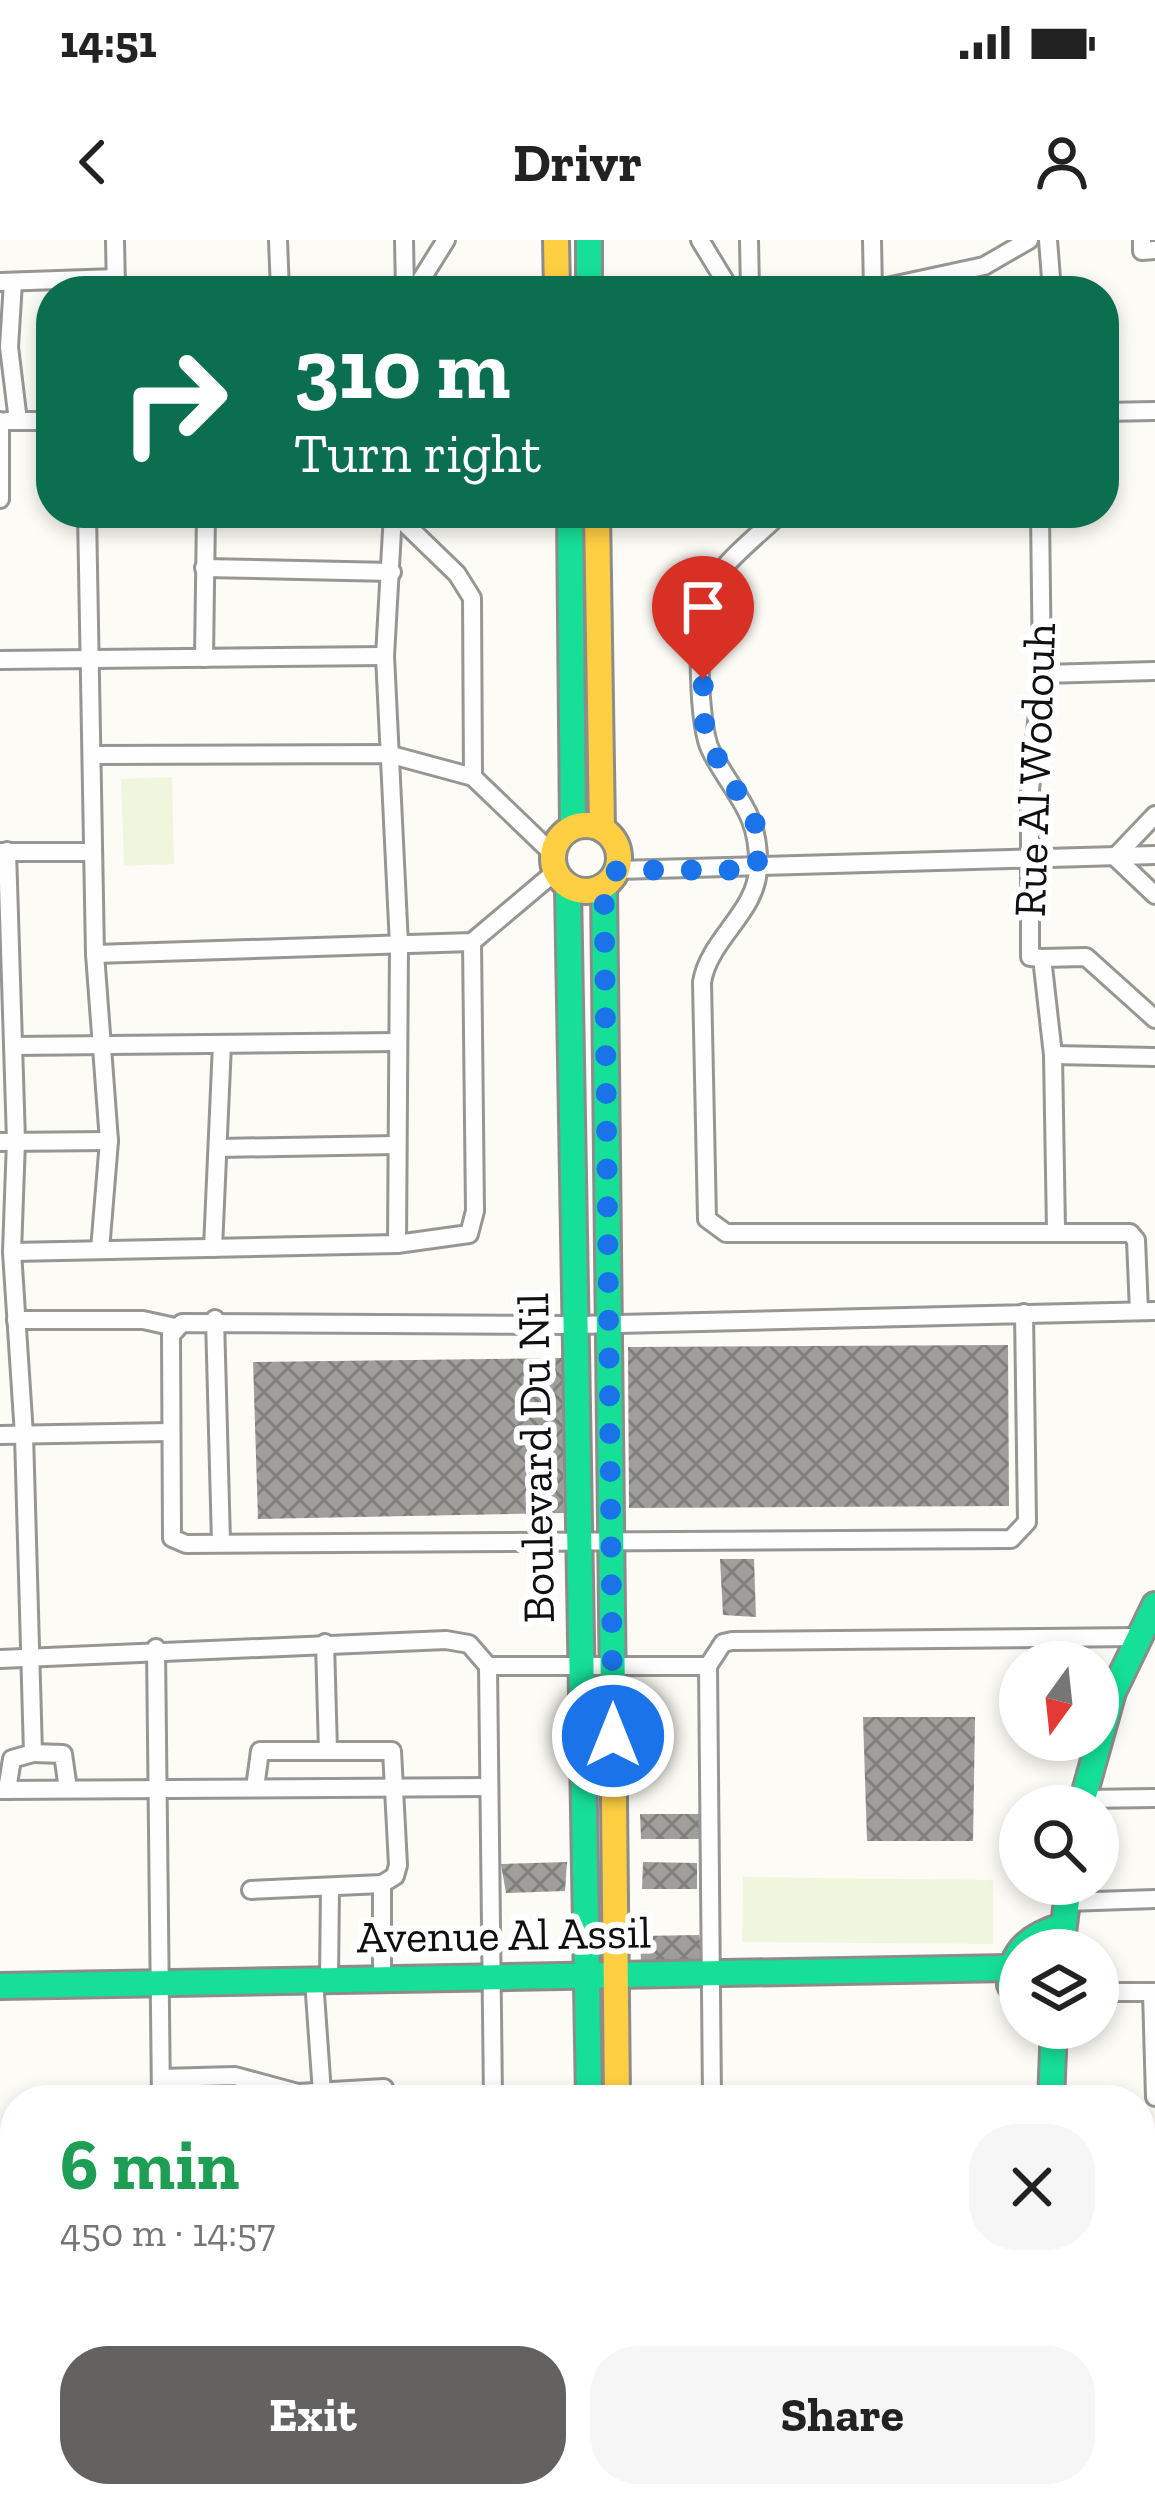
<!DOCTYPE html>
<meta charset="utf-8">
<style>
:root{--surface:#fff;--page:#f6f6f6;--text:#222;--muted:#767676;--accent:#636260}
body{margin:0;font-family:"Zilla Slab",serif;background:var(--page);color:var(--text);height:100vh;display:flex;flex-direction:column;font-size:45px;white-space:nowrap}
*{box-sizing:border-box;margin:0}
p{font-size:39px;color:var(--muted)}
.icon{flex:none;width:66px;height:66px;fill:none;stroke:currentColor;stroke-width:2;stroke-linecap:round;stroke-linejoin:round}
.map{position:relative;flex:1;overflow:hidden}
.side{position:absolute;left:0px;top:1845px;width:1155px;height:423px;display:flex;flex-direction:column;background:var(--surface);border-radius:48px 48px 0 0;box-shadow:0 6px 18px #0003}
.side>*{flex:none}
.banner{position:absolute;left:36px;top:36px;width:1083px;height:252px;border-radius:48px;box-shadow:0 6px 18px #0003;background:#0b6e4f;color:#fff;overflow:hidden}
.needle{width:78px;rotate:195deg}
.controls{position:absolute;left:999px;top:1401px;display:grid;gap:24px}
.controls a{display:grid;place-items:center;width:120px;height:120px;border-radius:50%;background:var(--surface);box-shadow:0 6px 18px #0003;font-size:60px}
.pin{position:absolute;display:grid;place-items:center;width:102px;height:102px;color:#fff;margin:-123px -51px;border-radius:50% 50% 50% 0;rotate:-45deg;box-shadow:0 0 12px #0007}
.pin .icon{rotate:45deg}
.me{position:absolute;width:132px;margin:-66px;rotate:0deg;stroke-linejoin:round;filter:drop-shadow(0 0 9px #0008)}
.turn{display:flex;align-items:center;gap:42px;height:252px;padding:0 60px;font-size:54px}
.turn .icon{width:156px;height:156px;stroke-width:2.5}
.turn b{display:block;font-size:84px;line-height:102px}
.round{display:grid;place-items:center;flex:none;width:126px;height:126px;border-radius:48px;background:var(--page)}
.summary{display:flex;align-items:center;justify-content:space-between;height:204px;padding:0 60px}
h1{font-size:72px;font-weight:700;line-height:90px;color:#1e9e55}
.primary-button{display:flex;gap:24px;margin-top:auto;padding:24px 60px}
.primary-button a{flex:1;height:138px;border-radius:48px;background:var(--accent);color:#fff;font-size:48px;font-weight:700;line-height:138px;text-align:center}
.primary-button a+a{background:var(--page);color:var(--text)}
.status{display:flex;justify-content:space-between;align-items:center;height:84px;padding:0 60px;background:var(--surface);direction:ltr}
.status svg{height:33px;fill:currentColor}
header{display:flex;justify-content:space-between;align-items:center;height:156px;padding:0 60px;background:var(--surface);font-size:54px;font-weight:700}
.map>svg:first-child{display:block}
.pitch{fill:#f0f6de}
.building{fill:url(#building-cross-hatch)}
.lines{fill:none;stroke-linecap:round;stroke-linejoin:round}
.street-casing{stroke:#969693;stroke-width:22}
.fast-casing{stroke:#8d8c8a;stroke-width:30}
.slow-casing{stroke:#8d8c8a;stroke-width:30}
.street{stroke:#fffefe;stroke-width:16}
.fast{stroke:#16e098;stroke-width:24}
.slow{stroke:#ffcf43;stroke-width:24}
.route{stroke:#1a73e8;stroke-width:21;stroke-dasharray:0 37.8}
.labels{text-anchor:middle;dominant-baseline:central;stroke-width:12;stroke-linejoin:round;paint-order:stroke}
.street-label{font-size:45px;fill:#101010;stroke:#fff}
</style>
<div class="status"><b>14:51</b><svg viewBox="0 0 49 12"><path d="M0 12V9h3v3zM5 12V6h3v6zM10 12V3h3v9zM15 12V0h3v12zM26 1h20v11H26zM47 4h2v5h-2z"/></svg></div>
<header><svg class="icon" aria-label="back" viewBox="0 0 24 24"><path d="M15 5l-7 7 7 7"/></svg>Drivr<svg class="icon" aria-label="person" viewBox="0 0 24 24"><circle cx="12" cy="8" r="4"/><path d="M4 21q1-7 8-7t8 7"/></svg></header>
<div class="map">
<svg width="1155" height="2267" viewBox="0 0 1155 2267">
<defs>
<pattern id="building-cross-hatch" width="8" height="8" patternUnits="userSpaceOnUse" patternTransform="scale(3)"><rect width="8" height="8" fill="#a09e9a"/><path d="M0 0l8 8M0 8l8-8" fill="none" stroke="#817f7c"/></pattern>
</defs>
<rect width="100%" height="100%" fill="#fcfbf5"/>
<!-- pitch -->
<g class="pitch">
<polygon points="172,537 174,624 124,626 121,539"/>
<polygon points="743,1637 993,1640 993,1704 742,1702"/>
</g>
<!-- building -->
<g class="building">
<polygon points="1008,1105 1009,1266 629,1268 628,1107"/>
<polygon points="562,1118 564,1273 258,1279 253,1122"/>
<polygon points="720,1319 754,1319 756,1377 723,1375"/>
<polygon points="863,1477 975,1477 973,1601 867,1601"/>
<polygon points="640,1574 700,1574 699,1599 641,1599"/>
<polygon points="567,1622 565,1651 506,1653 501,1624"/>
<polygon points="643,1622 697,1623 697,1649 642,1649"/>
<polygon points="699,1695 704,1723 641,1722 640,1696"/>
</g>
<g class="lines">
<defs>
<g id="street">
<polyline points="115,0 116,51"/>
<polyline points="278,0 280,51"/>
<polyline points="404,0 405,51"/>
<polyline points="700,0 731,51"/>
<polyline points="749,0 750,51"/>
<polyline points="872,0 873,51"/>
<polyline points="1048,0 1052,51"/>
<polyline points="1142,0 1142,11 1155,10"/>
<polyline points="0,42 116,38"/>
<polyline points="13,42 9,107 18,181"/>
<polyline points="873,50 984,26 1029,0"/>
<polyline points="414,51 446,0"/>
<polyline points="1104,172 1155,171"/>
<polyline points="7,181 51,181"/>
<polyline points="0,259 0,181"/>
<polyline points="87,273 95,714 109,901 100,1010"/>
<polyline points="393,273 385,416 399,705 397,1004"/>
<polyline points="394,273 457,334 472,358 473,537"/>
<path d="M781,273C758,296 718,325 706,355C696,381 698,487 711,511C734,556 760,572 758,628C757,672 709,699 702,742L707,979L726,993H1130L1136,1000L1139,1071"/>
<polyline points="1040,273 1042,434 1030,550 1030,717 1042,718 1053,815 1056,991"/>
<polyline points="204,328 392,332"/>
<polyline points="204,418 206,273"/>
<polyline points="0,420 385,416"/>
<polyline points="1042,434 1155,431"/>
<polyline points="93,515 388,514 473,537 552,613"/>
<polyline points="1155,575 1115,617 1155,655"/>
<polyline points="1,612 92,612"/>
<polyline points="617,630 1155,615"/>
<polyline points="95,714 472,702 555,632"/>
<polyline points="1042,718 1086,717 1155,779"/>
<polyline points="13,806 398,802"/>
<polyline points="1053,815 1155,817"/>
<polyline points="0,902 109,901"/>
<polyline points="218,908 396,905"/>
<polyline points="213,1008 222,804"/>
<polyline points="12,1012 397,1004 469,994 475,971 472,702"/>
<polyline points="1024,1073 1027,1282 1011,1299 186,1304 172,1298 171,1095 182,1083 577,1085 1155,1071"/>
<polyline points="215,1079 221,1302"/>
<polyline points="16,1080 143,1080 175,1087"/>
<polyline points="0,1195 170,1192"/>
<polyline points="325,1403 328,1511"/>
<polyline points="156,1408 161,1860"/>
<polyline points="0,1419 446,1400 469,1404 488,1426"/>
<polyline points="488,1426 493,1860"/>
<polyline points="488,1426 708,1426"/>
<polyline points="33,1513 63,1514 68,1549"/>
<polyline points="0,1550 489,1547"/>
<polyline points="7,1550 12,1519 33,1513 24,1195 12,1012 16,901 7,611"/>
<polyline points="1082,1559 1155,1558"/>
<polyline points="251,1650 382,1644 395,1636 398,1625 392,1511 260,1511 255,1548"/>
<polyline points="1066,1662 1155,1659"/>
<polyline points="314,1740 322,1853"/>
<polyline points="329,1740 330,1647"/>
<polyline points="382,1740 382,1644"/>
<polyline points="1098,1752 1155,1752"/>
<polyline points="1152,1752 1155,1857"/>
<polyline points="161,1838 235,1836 298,1853 384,1848"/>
<polyline points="712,1860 708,1426 723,1403 732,1401 1137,1397"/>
<polyline points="0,2031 15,2025"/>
<polyline points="1140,2107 1155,2107"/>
<polyline points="1140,2214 1155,2214"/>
<polyline points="566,2253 567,2267"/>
<polyline points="745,2253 746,2267"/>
<polyline points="949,2253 952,2267"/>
<polyline points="156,2267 202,2253"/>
<polyline points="473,2267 474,2253"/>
<polyline points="645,2267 645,2253"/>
<polyline points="875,2267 885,2253"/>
</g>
<g id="fast">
<polyline points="589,0 589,51"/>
<polyline points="570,273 573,587"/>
<polyline points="604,646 613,1461"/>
<polyline points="568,647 589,1860"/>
<polyline points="1081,1566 1113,1452 1155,1365"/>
<polyline points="1061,1710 1069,1644"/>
<polyline points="0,1746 1009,1728"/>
<path d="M1020,1760L1010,1745C1010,1710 1032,1695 1063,1686"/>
<polyline points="1051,1860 1054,1788"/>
<polyline points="0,2179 15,2227"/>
<polyline points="595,2253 596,2267"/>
<polyline points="622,2253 622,2267"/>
<polyline points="1057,2253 1057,2267"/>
</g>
<g id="slow">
<polyline points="556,0 557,51"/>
<polyline points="597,273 602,589"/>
<circle cx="586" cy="618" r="33"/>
<polyline points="613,1461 617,1860"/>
<polyline points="24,2253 29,2267"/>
</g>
</defs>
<!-- street casing -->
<use href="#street" class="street-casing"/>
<!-- fast casing -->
<use href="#fast" class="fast-casing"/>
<!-- slow casing -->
<use href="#slow" class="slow-casing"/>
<!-- street -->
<use href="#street" class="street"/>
<!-- fast -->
<use href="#fast" class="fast"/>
<!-- slow -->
<use href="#slow" class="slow"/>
</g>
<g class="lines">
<!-- route -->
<polyline class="route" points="613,1496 604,646 617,630 758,630 755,582 705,497 703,439"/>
</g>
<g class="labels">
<!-- street labels -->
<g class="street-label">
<text transform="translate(1035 530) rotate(-88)">Rue Al Wodouh</text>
<text transform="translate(536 1218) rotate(-91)">Boulevard Du Nil</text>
<text transform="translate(504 1695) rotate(-1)">Avenue Al Assil</text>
</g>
</g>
</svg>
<div class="controls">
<a><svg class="needle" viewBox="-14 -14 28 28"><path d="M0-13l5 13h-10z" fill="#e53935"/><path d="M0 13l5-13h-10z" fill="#767676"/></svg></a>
<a><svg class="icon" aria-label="search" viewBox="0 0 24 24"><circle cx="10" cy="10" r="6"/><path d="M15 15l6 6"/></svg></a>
<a><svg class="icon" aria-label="layers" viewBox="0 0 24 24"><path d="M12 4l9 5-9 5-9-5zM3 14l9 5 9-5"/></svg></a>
</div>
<div class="pin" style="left:703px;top:439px;background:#d93025"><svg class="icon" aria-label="arrive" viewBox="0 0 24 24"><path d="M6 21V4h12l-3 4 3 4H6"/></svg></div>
<svg class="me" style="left:613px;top:1496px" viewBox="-20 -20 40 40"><circle r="17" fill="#1a73e8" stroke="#fff" stroke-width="3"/><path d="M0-11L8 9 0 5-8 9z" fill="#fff"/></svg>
<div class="banner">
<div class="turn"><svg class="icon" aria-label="right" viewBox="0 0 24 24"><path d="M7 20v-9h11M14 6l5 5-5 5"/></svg><div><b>310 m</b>Turn right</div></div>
</div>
<section class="side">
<div class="summary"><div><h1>6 min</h1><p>450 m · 14:57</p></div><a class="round"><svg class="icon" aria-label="close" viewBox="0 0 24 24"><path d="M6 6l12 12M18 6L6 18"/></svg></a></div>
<div class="primary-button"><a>Exit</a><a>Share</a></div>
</section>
</div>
